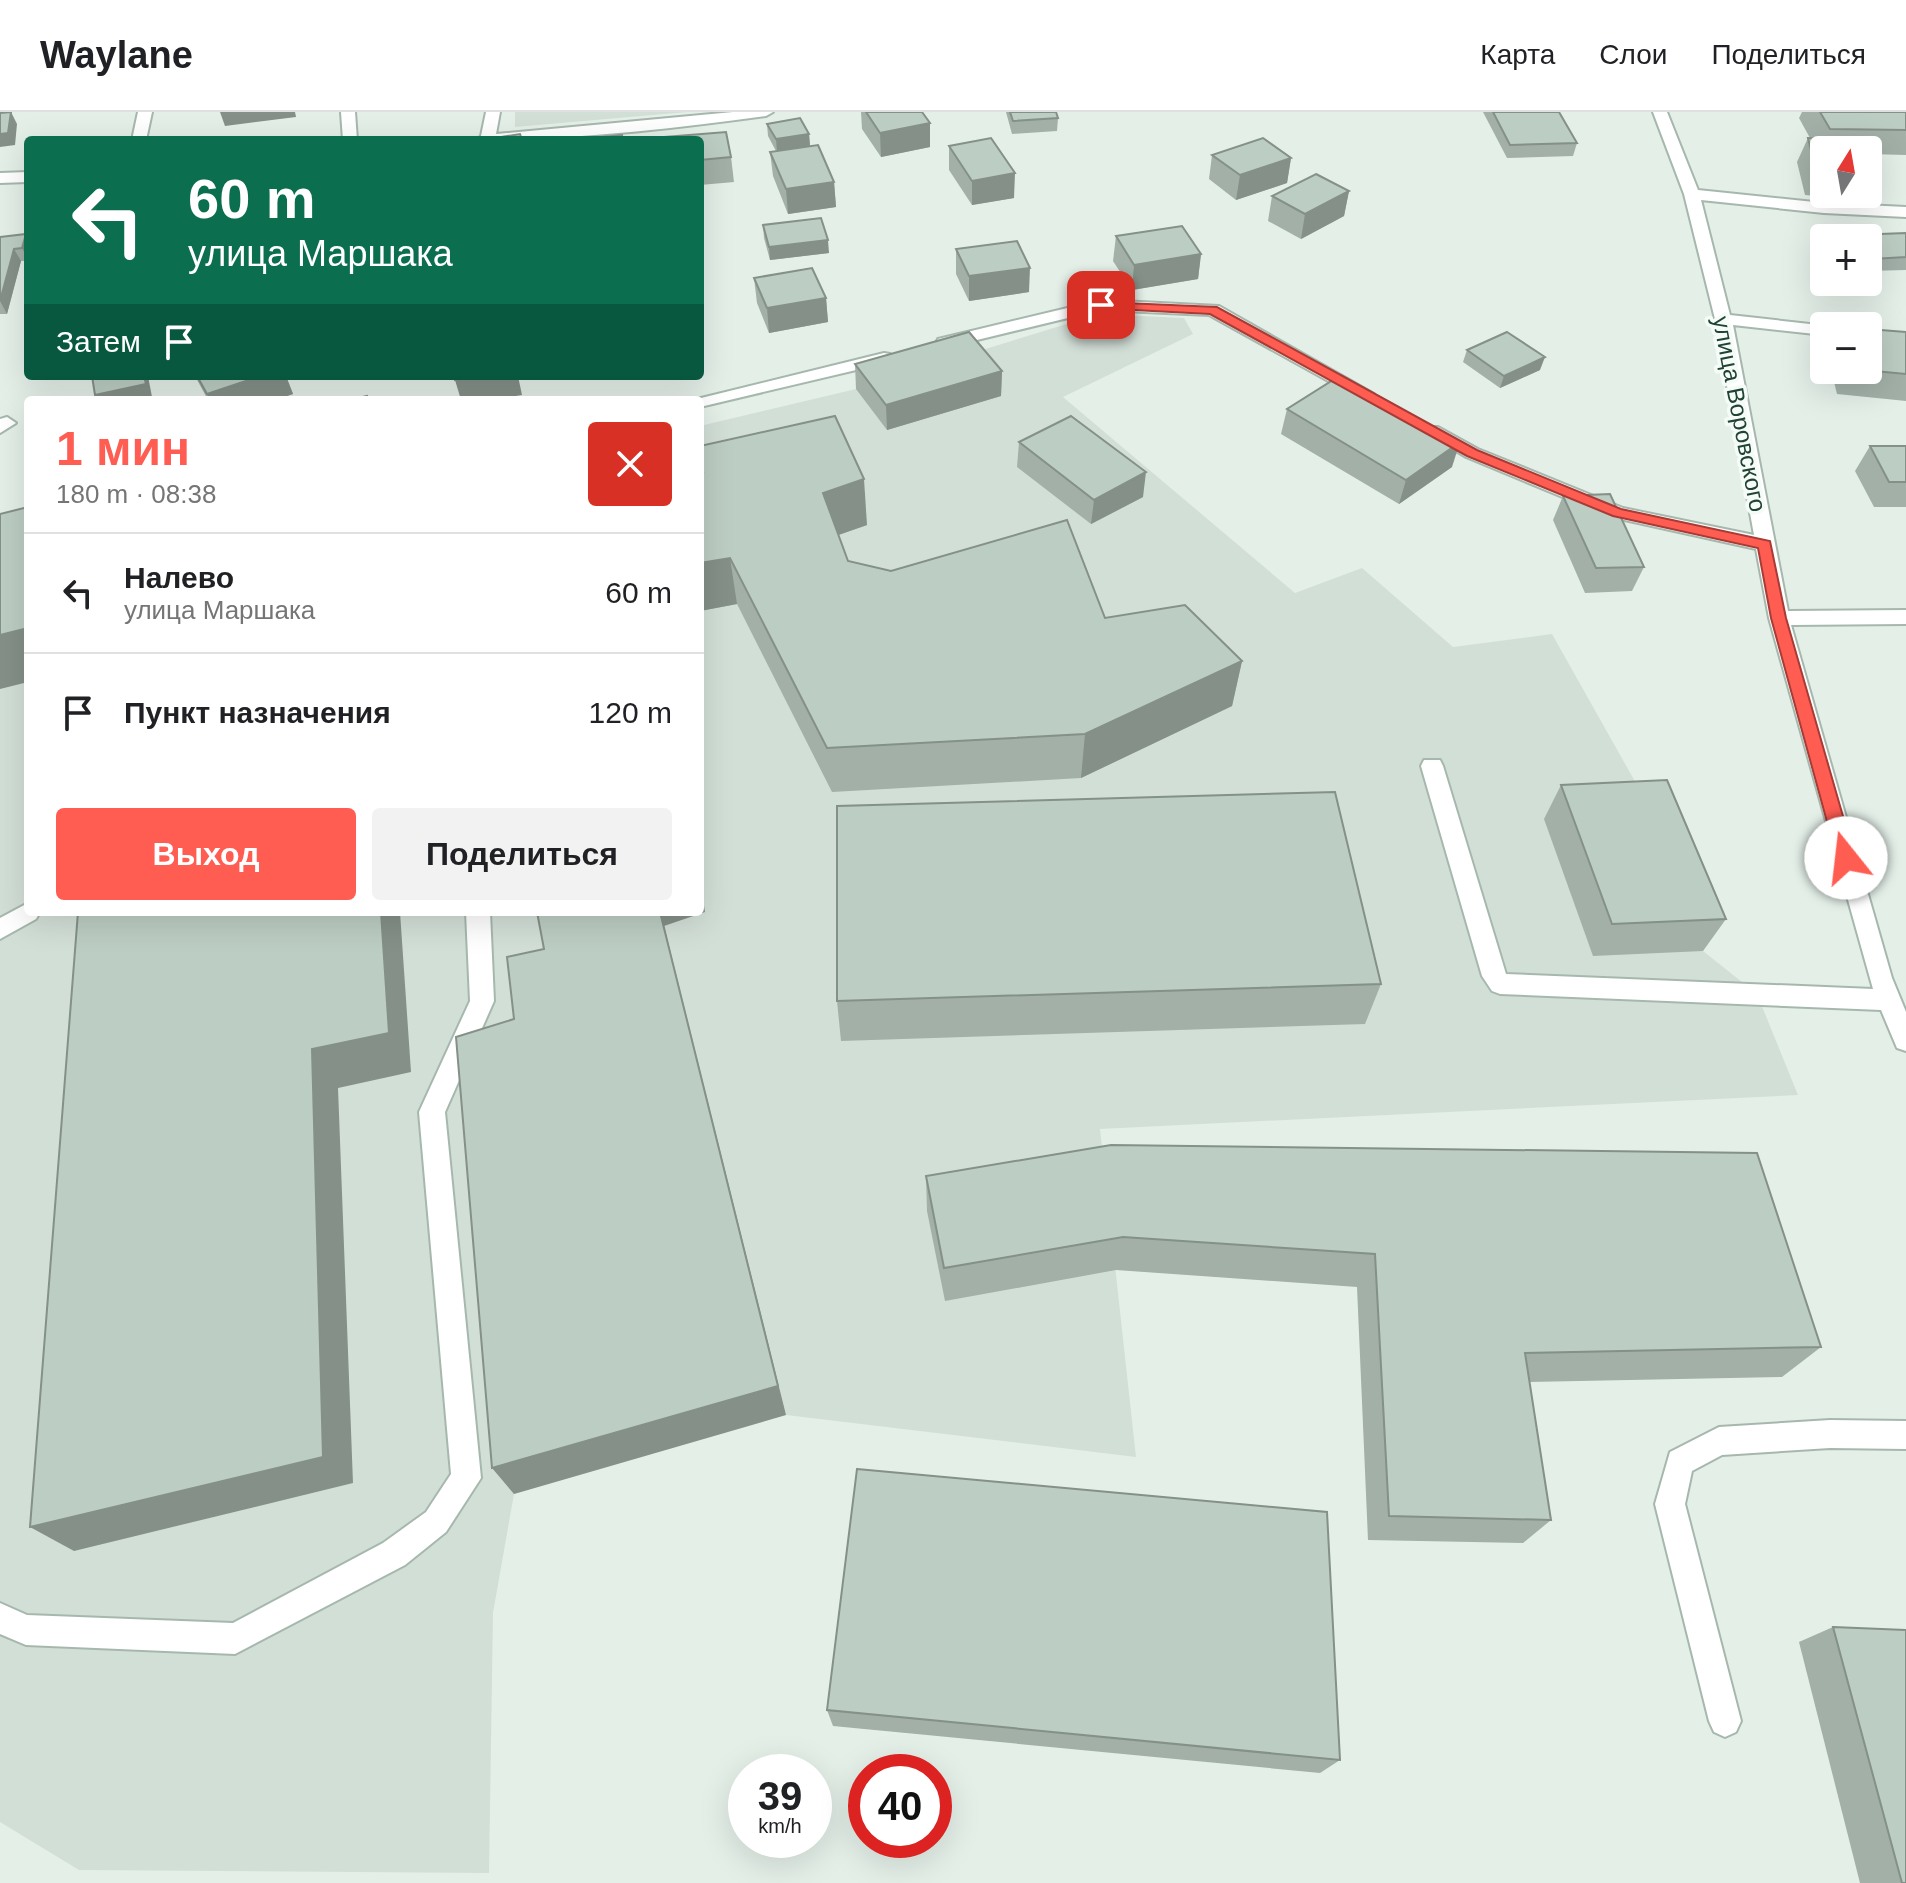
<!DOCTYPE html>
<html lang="ru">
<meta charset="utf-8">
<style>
:root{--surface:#fff;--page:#f2f2f2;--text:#202124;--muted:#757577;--line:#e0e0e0;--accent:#ff5c52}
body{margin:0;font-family:Arial,sans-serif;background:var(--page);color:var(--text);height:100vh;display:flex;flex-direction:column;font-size:30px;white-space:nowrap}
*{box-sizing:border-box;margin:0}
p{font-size:26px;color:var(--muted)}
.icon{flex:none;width:44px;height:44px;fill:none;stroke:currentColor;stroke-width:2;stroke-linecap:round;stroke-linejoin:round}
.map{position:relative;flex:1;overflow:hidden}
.side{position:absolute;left:24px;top:284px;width:680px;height:520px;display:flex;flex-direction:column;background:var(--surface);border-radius:8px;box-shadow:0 8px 32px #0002}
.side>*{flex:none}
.banner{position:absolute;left:24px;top:24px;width:680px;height:244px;border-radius:8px;box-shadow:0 8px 32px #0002;background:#0b6e4f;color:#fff;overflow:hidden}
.needle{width:52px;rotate:11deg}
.fabs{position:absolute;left:1810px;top:24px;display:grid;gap:16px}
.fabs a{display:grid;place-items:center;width:72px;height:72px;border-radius:8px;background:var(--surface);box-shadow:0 8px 32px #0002;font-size:40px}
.speed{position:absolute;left:728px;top:1642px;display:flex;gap:16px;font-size:40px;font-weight:700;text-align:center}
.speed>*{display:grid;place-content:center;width:104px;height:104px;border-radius:50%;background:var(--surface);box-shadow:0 8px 32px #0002;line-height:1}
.speed small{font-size:20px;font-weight:400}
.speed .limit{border:12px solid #d22;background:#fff;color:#111}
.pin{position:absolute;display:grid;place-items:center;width:68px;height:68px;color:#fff;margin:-34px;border-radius:16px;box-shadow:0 4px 12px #0006}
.me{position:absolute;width:88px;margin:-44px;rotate:344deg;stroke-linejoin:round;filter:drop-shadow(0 0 6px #0008)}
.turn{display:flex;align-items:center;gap:28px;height:168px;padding:0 32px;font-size:36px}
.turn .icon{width:104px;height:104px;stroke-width:2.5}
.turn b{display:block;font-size:56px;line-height:68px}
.then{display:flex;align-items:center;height:76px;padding:0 32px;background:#0003;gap:16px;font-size:30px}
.round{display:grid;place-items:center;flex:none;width:84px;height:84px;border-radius:8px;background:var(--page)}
.head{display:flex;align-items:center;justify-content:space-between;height:136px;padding:0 32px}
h1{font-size:48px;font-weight:800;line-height:60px;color:var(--accent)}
.action{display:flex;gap:16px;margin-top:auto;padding:16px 32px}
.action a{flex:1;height:92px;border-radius:8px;background:var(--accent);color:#fff;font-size:32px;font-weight:800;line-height:92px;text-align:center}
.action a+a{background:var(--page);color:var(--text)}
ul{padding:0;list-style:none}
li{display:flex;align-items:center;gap:24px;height:120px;padding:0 32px;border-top:2px solid var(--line)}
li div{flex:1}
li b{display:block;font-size:30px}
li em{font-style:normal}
header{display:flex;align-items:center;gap:48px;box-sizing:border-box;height:112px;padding:0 40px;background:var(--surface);border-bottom:2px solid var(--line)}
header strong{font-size:38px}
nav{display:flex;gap:44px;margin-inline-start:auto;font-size:28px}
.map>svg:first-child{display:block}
.built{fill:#d2dfd7}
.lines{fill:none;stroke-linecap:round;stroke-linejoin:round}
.minor-casing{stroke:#a6b8ae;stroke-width:4}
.minor{fill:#fff;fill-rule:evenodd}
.wall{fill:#a2b0a8}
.shaded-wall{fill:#849088}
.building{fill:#bccdc3;stroke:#849088;stroke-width:2}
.route{fill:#ff5c52;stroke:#a63c35;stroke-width:2}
.labels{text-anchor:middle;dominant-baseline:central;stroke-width:7;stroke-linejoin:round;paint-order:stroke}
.street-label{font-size:24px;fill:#214334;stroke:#f5fbf7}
</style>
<header>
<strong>Waylane</strong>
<nav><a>Карта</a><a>Слои</a><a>Поделиться</a></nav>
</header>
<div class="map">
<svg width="1906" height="1771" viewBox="0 0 1906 1771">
<rect width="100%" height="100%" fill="#e4efe8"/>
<!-- built -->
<g class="built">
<polygon points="515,0 687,0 515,15"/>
<polygon points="1099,202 1184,206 1193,222 1063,285 1295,481 1362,456 1453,535 1552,522 1646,689 1703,839 1757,882 1798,983 1100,1017 1136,1345 786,1303 514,1382 493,1501 489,1761 79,1758 0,1710 0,456 28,449 28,800 700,800 700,314 856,277"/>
</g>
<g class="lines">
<defs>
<g id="minor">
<polygon points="138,0 152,0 146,28 132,28"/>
<polygon points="341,0 355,0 357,28 343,28"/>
<path d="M486,0H500L496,22L733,0H773L766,4C670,17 573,28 477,28L481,24Z"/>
<polygon points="1653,0 1667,0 1698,78 1824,91 1906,95 1906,105 1824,101 1701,88 1730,203 1828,214 1824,214 1824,223 1733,213 1788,499 1906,498 1906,512 1791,513 1892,866 1906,900 1906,939 1897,936 1881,898 1500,882 1492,879 1482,864 1421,654 1424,648 1440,648 1443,654 1506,862 1873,877 1769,506 1756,437 1611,405 1466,345 1423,319 1426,315 1438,315 1478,337 1623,396 1754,423 1715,207 1684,82"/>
<polygon points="28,60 28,70 0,71 0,61"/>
<polygon points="1101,188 1219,194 1374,282 1365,287 1359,286 1209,203 1101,198 944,236 936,231 938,227"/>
<polygon points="884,241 890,242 893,246 890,250 700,295 700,288 693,288"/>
<polygon points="7,305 16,311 0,321 0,307"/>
<polygon points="28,791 28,800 40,800 36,807 0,827 0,806"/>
<polygon points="466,800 490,800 494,889 445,1000 481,1366 446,1420 405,1453 235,1542 26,1533 0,1522 0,1491 27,1503 233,1511 383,1431 426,1400 451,1362 419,1000 470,889"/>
<polygon points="1830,1308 1906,1309 1906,1337 1830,1336 1722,1343 1692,1359 1685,1392 1741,1609 1736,1620 1725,1625 1714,1620 1709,1609 1655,1392 1670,1340 1719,1315"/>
</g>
</defs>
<!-- minor casing -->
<use href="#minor" class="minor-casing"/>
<!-- minor -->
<use href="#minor" class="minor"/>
</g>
<!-- wall -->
<g class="wall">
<polygon points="861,0 922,0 930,11 930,35 881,45 862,17"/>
<polygon points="1006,0 1056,0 1058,6 1057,19 1012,22"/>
<polygon points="1483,0 1559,0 1577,31 1573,44 1507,46"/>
<polygon points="1802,0 1906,0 1906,43 1868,42 1868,38 1824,38 1824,82 1854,82 1852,87 1805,83 1797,50 1808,26 1810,26 1799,6"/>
<polygon points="767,12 809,22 810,34 834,70 836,95 788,102 773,64 770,40 776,39 768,24"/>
<polygon points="700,28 731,45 734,70 700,73"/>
<polygon points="949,34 1014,86 972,93 949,58"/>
<polygon points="1212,43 1291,46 1287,71 1236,88 1209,67"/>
<polygon points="1349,79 1344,104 1301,127 1268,109 1272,84"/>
<polygon points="763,113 829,141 770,148 764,126"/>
<polygon points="1906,121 1906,158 1868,159 1868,126 1854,126 1855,123"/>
<polygon points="26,122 28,126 28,149 21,149 7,202 0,202 0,125"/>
<polygon points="1116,124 1201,142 1198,167 1132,178 1113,149"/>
<polygon points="956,137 1029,180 969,189 956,162"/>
<polygon points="754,166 826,186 828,210 769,221 757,191"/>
<polygon points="1906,220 1906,289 1837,282 1831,258 1868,258"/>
<polygon points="1467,238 1540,258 1500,276 1463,250"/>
<polygon points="855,252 1002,259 1001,284 887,318 856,277"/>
<polygon points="195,264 286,264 293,282 275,288 208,288"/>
<polygon points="1287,297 1452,355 1399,392 1281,322"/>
<polygon points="1019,330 1143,385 1091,412 1017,355"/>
<polygon points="700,334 867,413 838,423 848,449 1105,506 1242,549 1232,594 1081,666 832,680 737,492 700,499 700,360 701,360"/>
<polygon points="1870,334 1906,334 1906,395 1874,395 1855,359"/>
<polygon points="1563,384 1644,455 1632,479 1585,481 1553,408"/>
<polygon points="1561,673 1726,807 1703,839 1593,844 1544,707"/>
<polygon points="1381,872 1365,912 841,929 837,889"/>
<polygon points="1111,1033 1821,1235 1782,1265 1529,1270 1551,1408 1523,1431 1368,1428 1357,1175 1116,1158 945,1189 927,1099 926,1064"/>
<polygon points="1833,1515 1906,1771 1860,1771 1799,1530"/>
<polygon points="827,1598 1340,1648 1320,1661 833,1614"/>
</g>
<!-- shaded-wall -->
<g class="shaded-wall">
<polygon points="11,0 17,12 15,33 0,35 0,22"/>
<polygon points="220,0 295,0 296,5 225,14"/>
<polygon points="930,11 930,35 881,45 880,21"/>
<polygon points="809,22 810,34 777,40 776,27"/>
<polygon points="1291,46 1287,71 1236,88 1240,63"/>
<polygon points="1015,61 1014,86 972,93 972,69"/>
<polygon points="834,70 836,95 788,102 786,77"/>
<polygon points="1349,79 1344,104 1301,127 1305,102"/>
<polygon points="26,122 28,126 28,147 22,136"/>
<polygon points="828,128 829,141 770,148 769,135"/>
<polygon points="14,137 21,149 7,202 0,189"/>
<polygon points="1201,142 1198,167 1132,178 1134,153"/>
<polygon points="1030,156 1029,180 969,189 969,164"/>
<polygon points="826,186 828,210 769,221 767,196"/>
<polygon points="1545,245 1540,258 1500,276 1504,264"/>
<polygon points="1002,259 1001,284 887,318 886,293"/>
<polygon points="144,264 148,264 152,285 137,288 98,288 95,283"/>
<polygon points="261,264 286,264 293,282 275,288 210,288 207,282"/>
<polygon points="479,264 518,264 522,283 492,288 461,288 455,268"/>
<polygon points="1460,330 1452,355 1399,392 1406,368"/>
<polygon points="1146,360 1143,385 1091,412 1094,388"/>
<polygon points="864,367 867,413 827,427 823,381"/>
<polygon points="730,446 737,492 700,499 700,451"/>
<polygon points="28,516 28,570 0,577 0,523"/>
<polygon points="1242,549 1232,594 1081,666 1085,622"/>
<polygon points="700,767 705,800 664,814 786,1303 514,1382 492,1356 660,800 700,800"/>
<polygon points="381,800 400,800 411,960 338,976 353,1371 74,1439 30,1415 312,937"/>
</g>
<!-- building -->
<g class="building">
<polygon points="11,0 8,21 0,22 0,1"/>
<polygon points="866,0 922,0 930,11 880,21"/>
<polygon points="1010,0 1056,0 1058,6 1013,9"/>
<polygon points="1493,0 1559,0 1577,31 1510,33"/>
<polygon points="1820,0 1906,0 1906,18 1830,17"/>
<polygon points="800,6 809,22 776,27 767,12"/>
<polygon points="726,20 731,45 700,48 700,28 665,28 665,25"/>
<polygon points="520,22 522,28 483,28"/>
<polygon points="622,23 623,28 571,28"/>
<polygon points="991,26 1015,61 972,69 949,34"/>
<polygon points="1263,26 1291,46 1240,63 1212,43"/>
<polygon points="1808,26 1854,30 1857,38 1824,38 1824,59 1816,58"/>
<polygon points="818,33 834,70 786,77 770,40"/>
<polygon points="1316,62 1349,79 1305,102 1272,84"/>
<polygon points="821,106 828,128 769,135 763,113"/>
<polygon points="1182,114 1201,142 1134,153 1116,124"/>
<polygon points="1906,121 1906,145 1872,147 1868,141 1868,126 1857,126 1855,123"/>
<polygon points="26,122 22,136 14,137 0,189 0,125"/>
<polygon points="1017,129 1030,156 969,164 956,137"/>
<polygon points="812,156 826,186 767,196 754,166"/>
<polygon points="1868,217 1906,220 1906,262 1864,258 1868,258"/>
<polygon points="969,220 1002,259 886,293 855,252"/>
<polygon points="1507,220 1545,245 1504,264 1467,238"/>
<polygon points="1341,263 1460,330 1406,368 1287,297"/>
<polygon points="92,264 144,264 146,272 95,283"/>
<polygon points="197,264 261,264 207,282"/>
<polygon points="454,264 479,264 455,268"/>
<polygon points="367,284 369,288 351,288"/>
<polygon points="835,304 864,367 823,381 848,449 891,459 1067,408 1105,506 1185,493 1242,549 1085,622 827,636 730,446 700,451 700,360 703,360 700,346 700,334"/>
<polygon points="1071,304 1146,360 1094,388 1019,330"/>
<polygon points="1870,334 1906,334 1906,370 1889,370"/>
<polygon points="1610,382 1644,455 1596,456 1563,384"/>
<polygon points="28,395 28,516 0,523 0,402"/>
<polygon points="1667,668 1726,807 1612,812 1561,673"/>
<polygon points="1335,680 1381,872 837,889 837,694"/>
<polygon points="78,800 381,800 389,921 312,937 323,1345 30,1415"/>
<polygon points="537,800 660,800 778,1274 492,1356 456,925 514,907 507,845 544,837"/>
<polygon points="1111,1033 1757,1041 1821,1235 1525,1241 1551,1408 1389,1404 1375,1142 1123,1125 944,1156 926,1064"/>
<polygon points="857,1357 1327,1400 1340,1648 827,1598"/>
<polygon points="1833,1515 1906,1518 1906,1771 1902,1771"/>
</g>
<!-- route -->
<polygon class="route" points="1101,190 1217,195 1477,338 1621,397 1770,429 1786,506 1855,746 1852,750 1846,752 1837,746 1771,506 1758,436 1613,404 1467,344 1210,202 1096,196 1096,191"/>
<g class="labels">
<!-- street labels -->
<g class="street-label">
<text transform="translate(1740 302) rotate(79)">улица Воровского</text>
</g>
</g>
</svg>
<div class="fabs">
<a><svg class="needle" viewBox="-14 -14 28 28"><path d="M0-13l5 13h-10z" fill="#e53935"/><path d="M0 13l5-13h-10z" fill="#757577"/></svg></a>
<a>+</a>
<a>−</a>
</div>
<div class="speed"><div>39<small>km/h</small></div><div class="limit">40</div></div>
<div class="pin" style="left:1101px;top:193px;background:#d93025"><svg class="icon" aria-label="arrive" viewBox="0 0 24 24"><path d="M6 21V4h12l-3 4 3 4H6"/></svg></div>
<svg class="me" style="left:1846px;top:746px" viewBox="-20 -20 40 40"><circle r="19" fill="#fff"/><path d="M0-13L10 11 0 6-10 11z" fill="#ff5c52"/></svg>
<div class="banner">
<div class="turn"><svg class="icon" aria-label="left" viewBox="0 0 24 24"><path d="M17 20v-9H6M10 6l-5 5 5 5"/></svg><div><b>60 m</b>улица Маршака</div></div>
<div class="then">Затем<svg class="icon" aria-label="arrive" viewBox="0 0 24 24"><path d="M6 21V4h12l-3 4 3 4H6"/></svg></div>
</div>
<section class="side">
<div class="head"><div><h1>1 мин</h1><p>180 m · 08:38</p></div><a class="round" style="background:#d93025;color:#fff"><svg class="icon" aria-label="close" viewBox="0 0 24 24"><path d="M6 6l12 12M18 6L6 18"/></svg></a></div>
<ul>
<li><svg class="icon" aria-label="left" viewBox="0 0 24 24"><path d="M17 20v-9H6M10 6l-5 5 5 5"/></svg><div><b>Налево</b><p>улица Маршака</p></div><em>60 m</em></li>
<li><svg class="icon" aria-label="arrive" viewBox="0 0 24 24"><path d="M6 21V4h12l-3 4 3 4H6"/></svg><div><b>Пункт назначения</b></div><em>120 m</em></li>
</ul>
<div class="action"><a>Выход</a><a>Поделиться</a></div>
</section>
</div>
